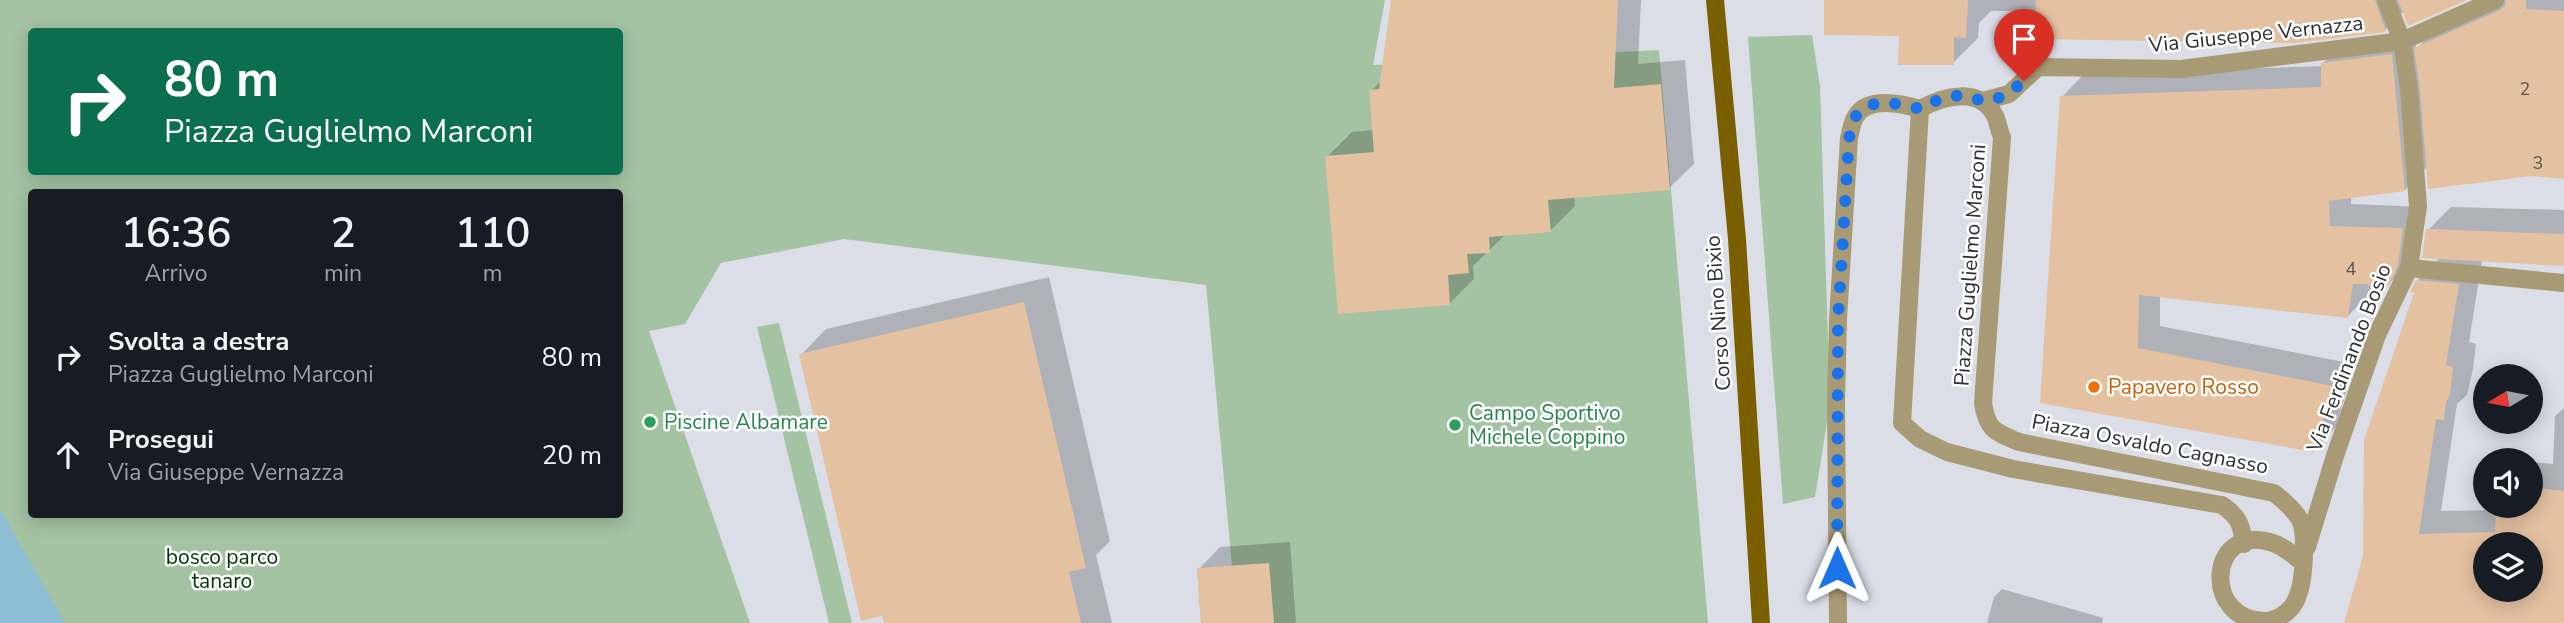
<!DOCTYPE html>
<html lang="it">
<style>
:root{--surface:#171b24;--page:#20242c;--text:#f1f3f6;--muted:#9ea1a6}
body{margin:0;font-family:"Nunito Sans",sans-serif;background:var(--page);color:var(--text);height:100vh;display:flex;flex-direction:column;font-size:26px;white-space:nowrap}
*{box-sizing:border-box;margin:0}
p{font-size:23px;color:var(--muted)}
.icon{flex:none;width:38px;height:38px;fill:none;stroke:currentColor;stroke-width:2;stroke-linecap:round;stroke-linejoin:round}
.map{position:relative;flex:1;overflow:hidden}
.drawer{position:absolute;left:28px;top:189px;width:595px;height:329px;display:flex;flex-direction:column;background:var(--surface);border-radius:7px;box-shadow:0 4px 18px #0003}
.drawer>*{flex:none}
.guide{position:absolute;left:28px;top:28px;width:595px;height:147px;border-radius:7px;box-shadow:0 4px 18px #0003;background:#0b6e4f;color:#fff;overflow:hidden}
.needle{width:46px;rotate:260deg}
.controls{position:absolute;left:2473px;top:364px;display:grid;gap:14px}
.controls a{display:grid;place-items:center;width:70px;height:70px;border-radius:50%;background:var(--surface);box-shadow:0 4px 18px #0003;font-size:35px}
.pin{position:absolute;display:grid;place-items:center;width:60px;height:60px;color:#fff;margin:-72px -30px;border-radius:50% 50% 50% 0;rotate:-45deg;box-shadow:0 0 7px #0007}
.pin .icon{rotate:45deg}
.me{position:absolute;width:77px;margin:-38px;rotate:0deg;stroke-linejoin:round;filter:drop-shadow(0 0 5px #0008)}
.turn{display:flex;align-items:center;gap:24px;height:147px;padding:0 21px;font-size:32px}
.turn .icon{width:91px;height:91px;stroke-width:2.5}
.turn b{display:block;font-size:49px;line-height:60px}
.eta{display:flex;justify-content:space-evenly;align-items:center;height:119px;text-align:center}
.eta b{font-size:42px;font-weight:600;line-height:49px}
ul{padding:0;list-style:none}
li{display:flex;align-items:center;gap:21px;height:98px;padding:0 21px}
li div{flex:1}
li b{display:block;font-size:26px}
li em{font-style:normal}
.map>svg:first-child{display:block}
.green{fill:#a4c3a3;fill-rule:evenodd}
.water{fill:#8ebed4}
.shadow{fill:#0003;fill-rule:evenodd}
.building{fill:#e4c1a0;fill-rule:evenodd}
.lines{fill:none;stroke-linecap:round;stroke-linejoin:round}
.minor{stroke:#a89a75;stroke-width:18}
.major{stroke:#7a5f01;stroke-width:18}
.route{stroke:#1a73e8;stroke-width:12;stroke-dasharray:0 21.6}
.food-dot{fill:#e8710a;stroke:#fff;stroke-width:2.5}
.leisure-dot{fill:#2e9e5b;stroke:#fff;stroke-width:2.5}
.labels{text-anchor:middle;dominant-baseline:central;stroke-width:5;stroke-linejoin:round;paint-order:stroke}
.number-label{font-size:18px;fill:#5c544e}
.street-label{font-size:21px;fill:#2e2f32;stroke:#fff}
.food-label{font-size:21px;fill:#c56008;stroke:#fff;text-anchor:start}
.leisure-label{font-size:21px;fill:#27864d;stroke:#fff;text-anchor:start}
.park-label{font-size:21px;fill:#023405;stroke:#fff}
</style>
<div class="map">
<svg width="2564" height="623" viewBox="0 0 2564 623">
<rect width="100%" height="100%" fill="#dbdee6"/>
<!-- green -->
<g class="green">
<path d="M0,0H1385L1373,65L1659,50L1708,623H1201L1197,568L1232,566L1206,285L844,239L721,263L685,324L649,331L750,623H57L0,532ZM32,32H620V172H32ZM32,192H620V514H32Z"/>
<polygon points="1812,35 1820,86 1830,404 1815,497 1783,504 1748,37"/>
<polygon points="779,323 852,623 829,623 757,327"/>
</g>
<!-- water -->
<polygon class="water" points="0,509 65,623 0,623"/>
<!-- shadow -->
<g class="shadow">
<polygon points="1393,0 1641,0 1638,64 1685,60 1694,164 1669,188 1574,196 1575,206 1550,231 1506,234 1473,266 1474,279 1449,304 1327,157 1352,132 1374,130 1371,91 1382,80"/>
<polygon points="1826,0 2462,0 2404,11 2385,30 2293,42 2037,11 1991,11 1979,23 1978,38 1953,63 1901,34"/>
<polygon points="2499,0 2564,0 2564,177 2428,166 2405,190 2351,196 2351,204 2425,207 2408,264 2386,287 2371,283 2370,293 2348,316 2160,295 2160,326 2354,364 2336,427 2314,450 2042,401 2062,97 2084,74 2323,66 2323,63 2345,41 2414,32 2416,49 2438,27"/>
<path d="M2451,207L2564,210V265L2482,260L2469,342L2476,344L2473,369L2467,395L2457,404L2441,511L2498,510V506H2530V462L2553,464L2555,416L2564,408V623H2346L2365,556L2417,281L2441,257L2428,230ZM2485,544H2530V590H2485Z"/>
<polygon points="1049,277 1110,541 1096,555 1112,623 886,623 801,355 826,329"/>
<polygon points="1290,542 1296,623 1203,623 1199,569 1220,547"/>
<polygon points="2002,589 2103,618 2102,623 1987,623 1994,597"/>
</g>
<!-- building -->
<g class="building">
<polygon points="1391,0 1618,0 1614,88 1661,84 1670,190 1548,200 1551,232 1489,237 1490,253 1467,254 1469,273 1448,275 1450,305 1338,314 1325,156 1374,152 1369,90 1379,89"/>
<polygon points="1824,0 1968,0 1966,38 1954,37 1954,65 1898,65 1899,36 1824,35"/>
<polygon points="2036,0 2375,0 2386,32 2293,43 2034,39"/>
<polygon points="2398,0 2467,0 2408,26"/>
<polygon points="2506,0 2526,0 2526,9 2564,11 2564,179 2532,176 2428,189 2420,89 2414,48 2500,10 2505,6"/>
<polygon points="2392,54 2405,191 2329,201 2330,226 2403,228 2398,265 2387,289 2365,284 2353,284 2348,318 2139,295 2138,348 2333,386 2314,452 2040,403 2060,96 2321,87 2321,63"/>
<polygon points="2426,229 2564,234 2564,266 2422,258"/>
<path d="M2416,280L2459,284L2446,365L2453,367L2450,394L2446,403L2444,420L2436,419L2419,534L2495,532L2496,506H2530V487L2564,491V623H2344L2363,556L2364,440L2414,293L2410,292ZM2485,544H2530V590H2485Z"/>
<polygon points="1024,302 1086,568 1069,572 1081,623 884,623 882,616 861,621 799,354"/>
<polygon points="1269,563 1274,623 1201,623 1197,568"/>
</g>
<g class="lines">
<!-- minor -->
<g class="minor">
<polyline points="1983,101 2009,94 2038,67 2181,69 2402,41 2495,0"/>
<path d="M1920,109C1943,96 1980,86 1995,116C1998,122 1999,131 2002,137L1983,403C1987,430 1995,432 2019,442L2274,493C2283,500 2294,509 2300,520C2307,534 2304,580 2298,595C2294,609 2281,619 2267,621C2202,623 2207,524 2270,542C2282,545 2292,554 2302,562"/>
<polyline points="2409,268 2564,283"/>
<polyline points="2307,547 2335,456 2377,335 2409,268 2418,206 2409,90 2402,41 2386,0"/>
<path d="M1838,623L1836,403L1838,320L1849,138C1851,131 1852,121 1856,116C1868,96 1903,104 1920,109L1902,423L1920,439L1947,452L2013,469L2222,505C2238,516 2242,525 2244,544"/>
</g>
<!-- major -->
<polyline class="major" points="1715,0 1737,239 1761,623"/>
</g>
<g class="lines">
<!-- route -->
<path class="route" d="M1837,568L1838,320L1849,138C1851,131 1852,121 1856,116C1868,96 1903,104 1920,109C1935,100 1950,94 1968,96C1974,97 1979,101 1984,101C2000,100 2012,91 2024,81"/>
</g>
<!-- markers -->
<circle class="food-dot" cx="2094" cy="387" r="7"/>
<g class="leisure-dot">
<circle cx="650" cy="422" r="7"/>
<circle cx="1455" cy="425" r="7"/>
</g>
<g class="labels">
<!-- number labels -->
<g class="number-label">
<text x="2525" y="89">2</text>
<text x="2538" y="163">3</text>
<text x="2351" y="269">4</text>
</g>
<!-- street labels -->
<g class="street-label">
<text transform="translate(2256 34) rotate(-6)">Via Giuseppe Vernazza</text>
<text transform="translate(1970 265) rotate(-86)">Piazza Guglielmo Marconi</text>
<text transform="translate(1718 313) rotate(-94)">Corso Nino Bixio</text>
<text transform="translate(2349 358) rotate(-69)">Via Ferdinando Bosio</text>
<text transform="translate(2150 444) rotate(11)">Piazza Osvaldo Cagnasso</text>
</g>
<!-- food labels -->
<g class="food-label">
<text x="2108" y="387">Papavero Rosso</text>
</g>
<!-- leisure labels -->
<g class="leisure-label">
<text x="1469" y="413">Campo Sportivo<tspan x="1469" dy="24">Michele Coppino</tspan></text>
<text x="664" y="422">Piscine Albamare</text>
</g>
<!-- park labels -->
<g class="park-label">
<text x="222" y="557">bosco parco<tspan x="222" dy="24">tanaro</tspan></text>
</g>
</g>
</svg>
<div class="controls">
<a><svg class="needle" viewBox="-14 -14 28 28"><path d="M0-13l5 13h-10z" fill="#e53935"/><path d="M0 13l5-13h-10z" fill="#9ea1a6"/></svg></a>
<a><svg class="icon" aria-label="sound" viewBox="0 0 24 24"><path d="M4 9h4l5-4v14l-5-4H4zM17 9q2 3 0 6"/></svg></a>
<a><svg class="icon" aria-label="layers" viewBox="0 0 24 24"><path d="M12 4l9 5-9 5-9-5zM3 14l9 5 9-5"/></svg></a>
</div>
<div class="pin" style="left:2024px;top:81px;background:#d93025"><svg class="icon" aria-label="arrive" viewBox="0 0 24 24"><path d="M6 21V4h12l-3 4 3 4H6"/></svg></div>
<svg class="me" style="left:1837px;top:568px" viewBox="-20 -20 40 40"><path d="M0-17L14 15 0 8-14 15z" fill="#1a73e8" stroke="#fff" stroke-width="4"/></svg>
<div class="guide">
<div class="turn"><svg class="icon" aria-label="right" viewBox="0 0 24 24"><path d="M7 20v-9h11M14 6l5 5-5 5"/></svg><div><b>80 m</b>Piazza Guglielmo Marconi</div></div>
</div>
<section class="drawer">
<div class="eta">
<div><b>16:36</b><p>Arrivo</p></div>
<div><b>2</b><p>min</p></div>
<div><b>110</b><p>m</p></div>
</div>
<ul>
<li><svg class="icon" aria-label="right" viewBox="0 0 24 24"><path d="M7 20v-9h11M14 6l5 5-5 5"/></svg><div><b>Svolta a destra</b><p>Piazza Guglielmo Marconi</p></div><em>80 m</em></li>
<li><svg class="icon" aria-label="ahead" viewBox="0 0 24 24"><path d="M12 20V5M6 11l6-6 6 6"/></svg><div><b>Prosegui</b><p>Via Giuseppe Vernazza</p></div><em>20 m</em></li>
</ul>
</section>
</div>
